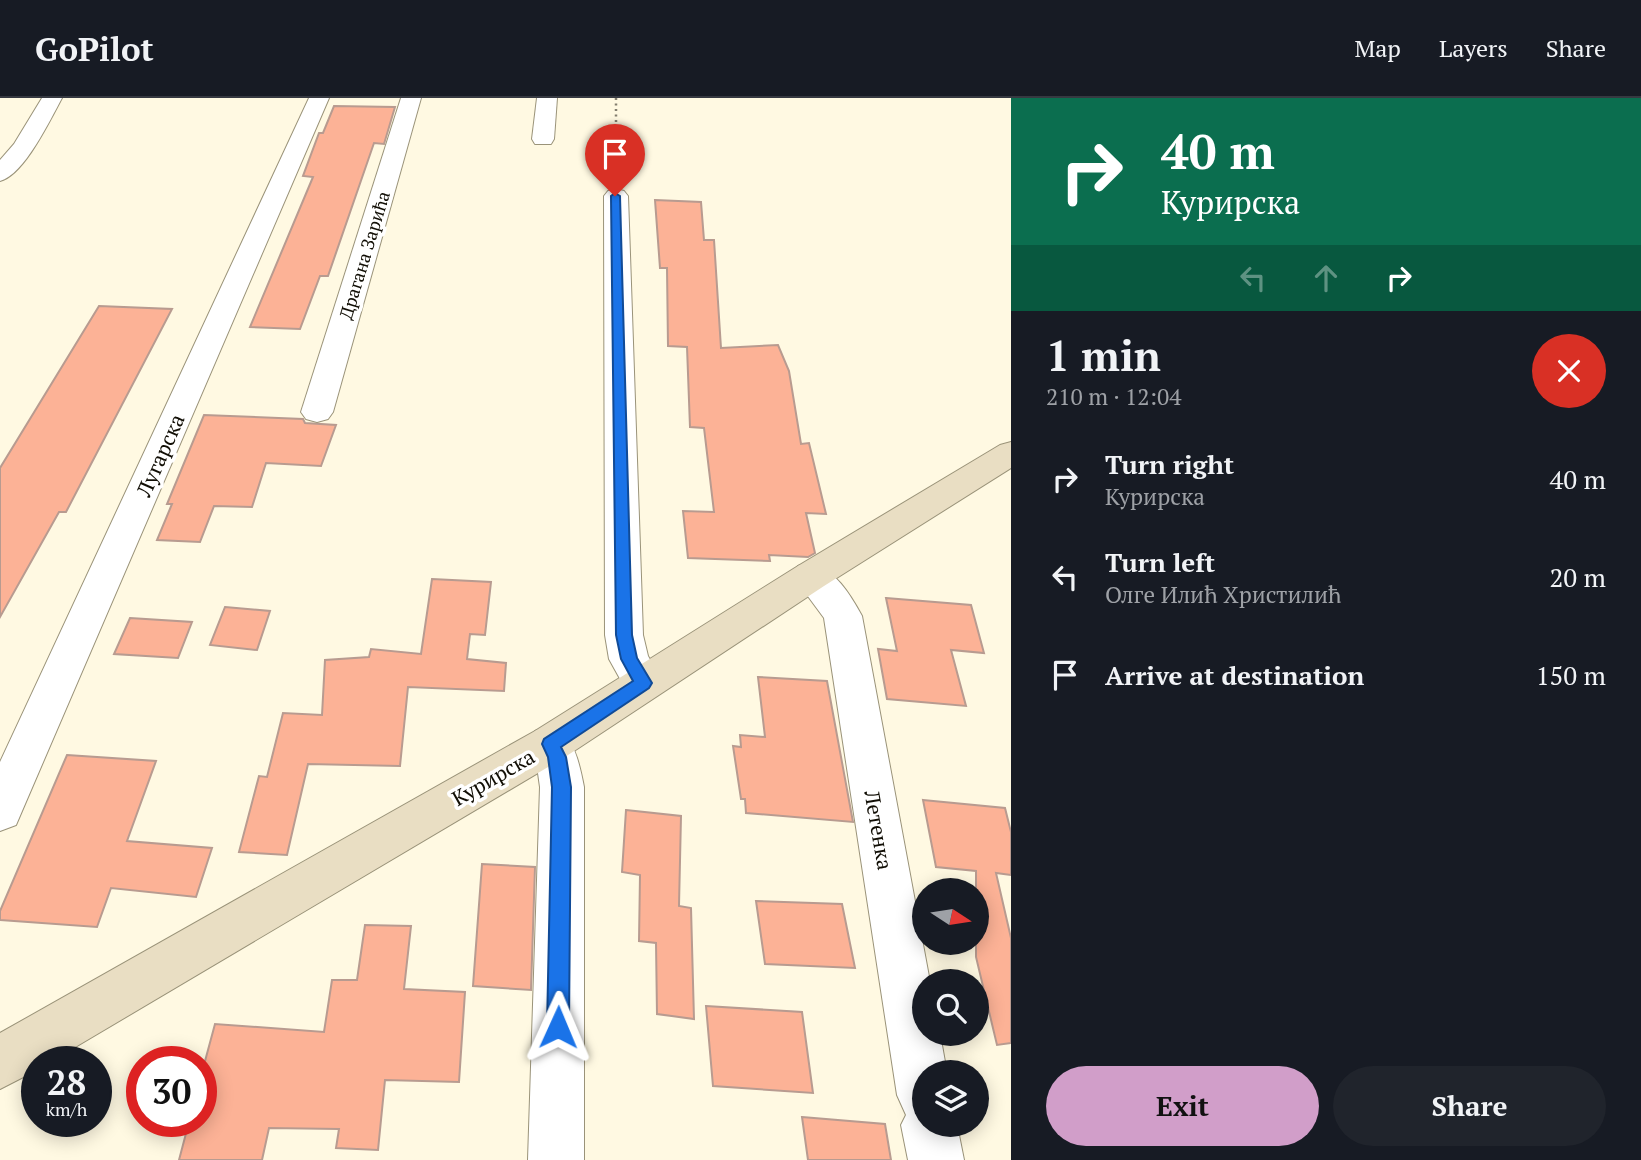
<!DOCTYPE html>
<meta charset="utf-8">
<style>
:root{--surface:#171b24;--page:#20242c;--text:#f1f3f6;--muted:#9ea1a6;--line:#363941;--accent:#d19ec9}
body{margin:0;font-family:"PT Serif",serif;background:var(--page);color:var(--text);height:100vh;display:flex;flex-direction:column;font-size:26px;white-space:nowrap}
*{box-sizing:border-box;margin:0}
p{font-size:23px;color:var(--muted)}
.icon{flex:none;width:38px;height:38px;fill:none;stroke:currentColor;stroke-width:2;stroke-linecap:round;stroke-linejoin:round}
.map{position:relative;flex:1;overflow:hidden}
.sheet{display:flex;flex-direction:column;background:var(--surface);width:630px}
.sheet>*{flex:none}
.hud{background:#0b6e4f;color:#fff;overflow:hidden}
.needle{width:46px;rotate:102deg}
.tools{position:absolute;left:912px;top:780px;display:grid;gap:14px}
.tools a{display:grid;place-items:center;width:77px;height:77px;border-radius:50%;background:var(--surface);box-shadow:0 4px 18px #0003;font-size:35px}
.speed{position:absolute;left:21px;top:948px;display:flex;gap:14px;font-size:35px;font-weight:700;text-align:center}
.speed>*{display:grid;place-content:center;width:91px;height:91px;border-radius:50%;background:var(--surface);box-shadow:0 4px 18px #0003;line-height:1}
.speed small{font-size:18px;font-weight:400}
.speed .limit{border:10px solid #d22;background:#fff;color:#111}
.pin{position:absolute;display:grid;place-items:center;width:60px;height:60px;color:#fff;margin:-72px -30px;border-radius:50% 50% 50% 0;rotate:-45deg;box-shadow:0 0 7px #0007}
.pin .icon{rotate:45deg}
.me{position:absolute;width:77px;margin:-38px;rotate:1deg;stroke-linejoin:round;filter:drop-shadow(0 0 5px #0008)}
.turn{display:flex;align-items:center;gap:24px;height:147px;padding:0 35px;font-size:32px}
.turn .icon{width:91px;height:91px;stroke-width:2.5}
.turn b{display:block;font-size:49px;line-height:60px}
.lanes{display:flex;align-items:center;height:66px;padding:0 35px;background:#0003;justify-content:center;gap:35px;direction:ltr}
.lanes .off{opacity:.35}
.round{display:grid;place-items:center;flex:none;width:74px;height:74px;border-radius:37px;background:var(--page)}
.summary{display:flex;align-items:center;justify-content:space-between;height:119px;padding:0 35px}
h1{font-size:42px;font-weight:700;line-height:52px}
.cta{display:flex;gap:14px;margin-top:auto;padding:14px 35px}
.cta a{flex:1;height:80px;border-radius:42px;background:var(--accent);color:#111;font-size:28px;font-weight:700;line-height:80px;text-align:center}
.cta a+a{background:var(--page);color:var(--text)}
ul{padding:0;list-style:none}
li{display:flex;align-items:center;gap:21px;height:98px;padding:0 35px}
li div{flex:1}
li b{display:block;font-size:26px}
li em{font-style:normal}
header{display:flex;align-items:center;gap:42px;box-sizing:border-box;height:98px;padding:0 35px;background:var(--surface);border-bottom:2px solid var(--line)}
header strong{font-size:33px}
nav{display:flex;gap:38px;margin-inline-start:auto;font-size:24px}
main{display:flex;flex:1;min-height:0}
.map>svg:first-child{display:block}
.building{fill:#fcb296;stroke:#b89b90;stroke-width:2}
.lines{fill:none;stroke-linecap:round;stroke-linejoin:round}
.street-casing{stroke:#9a9379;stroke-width:2}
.secondary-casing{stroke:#9a9379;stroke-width:2}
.path{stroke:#837f6f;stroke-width:2.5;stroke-dasharray:2 3.5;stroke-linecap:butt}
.street{fill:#fff;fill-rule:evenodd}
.secondary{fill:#e9dec3;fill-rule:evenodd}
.route{fill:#1a73e8;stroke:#114b97;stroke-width:2}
.labels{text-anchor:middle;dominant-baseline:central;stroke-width:7;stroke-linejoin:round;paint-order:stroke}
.far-street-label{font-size:18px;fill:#110e05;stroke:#fff}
.street-label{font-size:21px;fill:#110e05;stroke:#fff}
</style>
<header>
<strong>GoPilot</strong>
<nav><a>Map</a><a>Layers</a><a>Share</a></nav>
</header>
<main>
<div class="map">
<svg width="1011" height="1062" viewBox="0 0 1011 1062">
<rect width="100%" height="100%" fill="#fff9e2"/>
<!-- building -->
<g class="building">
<polygon points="334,8 395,9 384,46 374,45 328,178 320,178 300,231 250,229 313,79 303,78 319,35 323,35"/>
<polygon points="655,102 701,104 704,142 714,142 721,250 778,247 789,273 801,346 809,345 826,416 806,415 815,455 808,459 769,457 770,463 688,460 683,413 714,414 704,330 690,329 687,249 668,248 667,170 660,170"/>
<polygon points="99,208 172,211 66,414 59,414 0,519 0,370"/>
<polygon points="204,317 303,321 305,325 336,327 321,368 266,365 252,409 214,408 200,444 157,442 172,406 167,406"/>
<polygon points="432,481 491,484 485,537 470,536 467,561 506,565 504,593 408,589 400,668 308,666 287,757 239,754 259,678 267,679 283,615 322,617 325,562 369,559 371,551 421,556"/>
<polygon points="886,500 971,507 984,555 951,552 966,608 887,601 878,551 897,553"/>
<polygon points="225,509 270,513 257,552 210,547"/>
<polygon points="130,520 192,524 178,560 114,556"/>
<polygon points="758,579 827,583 853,724 746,715 745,701 741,701 733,648 741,649 740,637 765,639"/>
<polygon points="67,657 156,663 127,743 212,750 196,799 111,790 97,829 0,822 0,813"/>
<polygon points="923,702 1005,710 1011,734 1011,777 996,775 1011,840 1011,945 997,947 976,859 976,773 936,769"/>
<polygon points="626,712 681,718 679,808 691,810 694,921 657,916 656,845 639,843 640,777 622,774"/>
<polygon points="482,766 535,769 531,892 473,888"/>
<polygon points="756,803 842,806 855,870 765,866"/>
<polygon points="365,827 411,828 404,891 465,894 459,984 385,982 378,1052 336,1050 339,1031 269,1030 262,1062 179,1062 189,1024 201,1024 201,978 215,926 324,934 332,882 357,882"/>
<polygon points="706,908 802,914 813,995 713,988"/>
<polygon points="802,1019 885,1026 891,1062 808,1062"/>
</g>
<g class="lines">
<defs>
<g id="street">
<path d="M42,0H62C50,22 24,77 0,83V62L14,46Z"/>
<polygon points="309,0 329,0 22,713 16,727 0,733 0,664"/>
<polygon points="401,0 421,0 333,314 328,321 317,324 306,321 301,314"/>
<polygon points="537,0 557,0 554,41 551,46 535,46 532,41"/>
<polygon points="616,91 624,93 628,98 643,537 648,558 663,585 657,597 643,602 629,597 609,561 605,537 604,98 608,93"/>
<path d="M811,464C835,472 850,496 862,518L930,884H924V936H940L947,975H924V1027H957L964,1062H908L901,1027L906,1017L897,997L824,520L793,478L798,468Z"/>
<path d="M550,628L565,633C576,652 580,668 584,689V1062H528L540,689L536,661L529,646L535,633Z"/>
</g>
<polygon id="secondary" points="1011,344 1011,370 824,488 565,659 50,964 37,964 37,972 0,991 0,935 535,633 798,468 1000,347"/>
</defs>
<!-- street casing -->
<use href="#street" class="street-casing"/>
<!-- secondary casing -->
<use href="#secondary" class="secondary-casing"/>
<!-- path -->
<polyline class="path" points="616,0 616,69"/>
<!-- street -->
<use href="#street" class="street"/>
<!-- secondary -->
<use href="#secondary" class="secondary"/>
</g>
<!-- route -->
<polygon class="route" points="615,95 620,98 632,537 637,560 652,585 649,590 561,649 566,659 571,689 569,929 566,937 558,940 550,937 547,929 552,689 548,659 542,646 544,641 633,583 621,561 616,537 611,98"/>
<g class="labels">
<!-- far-street labels -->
<g class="far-street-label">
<text transform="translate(364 157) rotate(-73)">Драгана Зарића</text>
</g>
<!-- street labels -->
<g class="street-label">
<text transform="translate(160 357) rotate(-66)">Лугарска</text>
<text transform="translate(493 679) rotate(-30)">Курирска</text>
<text transform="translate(879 732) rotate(80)">Летенка</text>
</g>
</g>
</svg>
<div class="tools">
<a><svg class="needle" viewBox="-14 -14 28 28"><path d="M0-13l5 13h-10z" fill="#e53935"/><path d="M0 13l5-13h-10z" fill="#9ea1a6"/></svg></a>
<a><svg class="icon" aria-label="search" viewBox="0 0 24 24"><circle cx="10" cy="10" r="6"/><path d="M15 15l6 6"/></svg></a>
<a><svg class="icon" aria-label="layers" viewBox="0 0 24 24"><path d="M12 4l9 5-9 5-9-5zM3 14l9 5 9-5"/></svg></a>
</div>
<div class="speed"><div>28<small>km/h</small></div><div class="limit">30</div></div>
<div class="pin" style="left:615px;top:98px;background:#d93025"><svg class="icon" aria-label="arrive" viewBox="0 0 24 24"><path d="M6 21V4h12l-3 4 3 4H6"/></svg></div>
<svg class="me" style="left:558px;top:929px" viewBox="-20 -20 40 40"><path d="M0-17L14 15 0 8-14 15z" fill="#1a73e8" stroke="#fff" stroke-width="4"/></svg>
</div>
<section class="sheet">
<div class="hud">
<div class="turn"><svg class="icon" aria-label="right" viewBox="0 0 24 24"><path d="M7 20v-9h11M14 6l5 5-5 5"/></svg><div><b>40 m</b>Курирска</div></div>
<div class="lanes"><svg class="icon off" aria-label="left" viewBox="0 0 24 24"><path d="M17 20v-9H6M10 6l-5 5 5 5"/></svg><svg class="icon off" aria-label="ahead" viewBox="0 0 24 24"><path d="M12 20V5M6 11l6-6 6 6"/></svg><svg class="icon" aria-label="right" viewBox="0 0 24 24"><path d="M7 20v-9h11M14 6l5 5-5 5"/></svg></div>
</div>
<div class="summary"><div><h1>1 min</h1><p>210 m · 12:04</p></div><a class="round" style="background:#d93025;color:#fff"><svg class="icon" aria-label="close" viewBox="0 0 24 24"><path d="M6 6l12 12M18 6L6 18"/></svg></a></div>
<ul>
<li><svg class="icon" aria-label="right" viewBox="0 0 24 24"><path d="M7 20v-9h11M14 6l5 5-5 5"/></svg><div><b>Turn right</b><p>Курирска</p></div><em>40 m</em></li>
<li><svg class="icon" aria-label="left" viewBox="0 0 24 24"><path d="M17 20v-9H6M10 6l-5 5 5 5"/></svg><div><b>Turn left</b><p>Олге Илић Христилић</p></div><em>20 m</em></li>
<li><svg class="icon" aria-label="arrive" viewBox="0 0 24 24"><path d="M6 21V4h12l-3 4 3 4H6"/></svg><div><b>Arrive at destination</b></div><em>150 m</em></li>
</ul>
<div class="cta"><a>Exit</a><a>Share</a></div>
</section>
</main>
